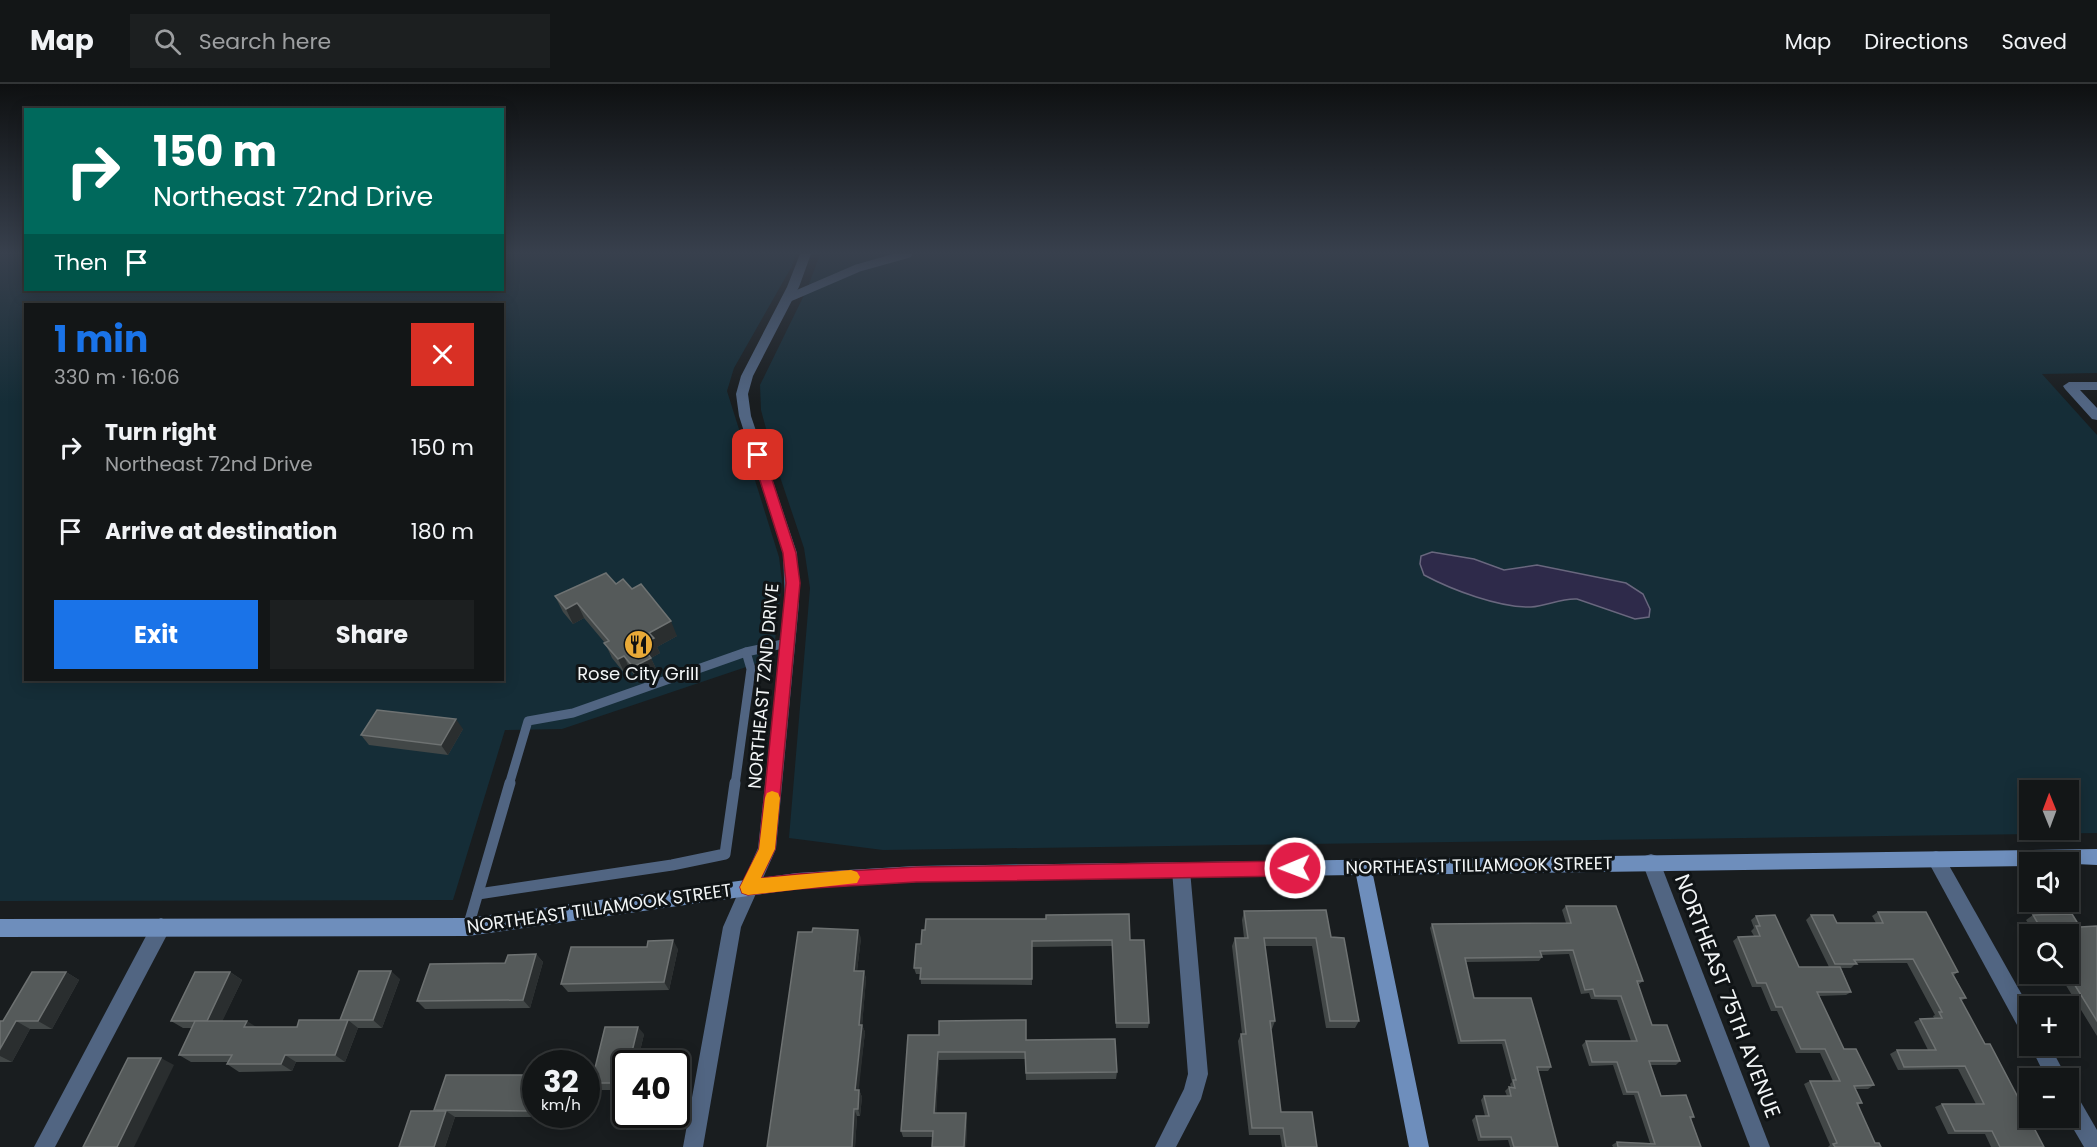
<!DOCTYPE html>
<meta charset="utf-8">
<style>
:root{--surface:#131617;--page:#1c1f20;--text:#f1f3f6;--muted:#9d9fa1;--line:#323536;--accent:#1a73e8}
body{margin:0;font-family:Poppins,sans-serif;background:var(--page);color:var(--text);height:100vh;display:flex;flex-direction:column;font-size:22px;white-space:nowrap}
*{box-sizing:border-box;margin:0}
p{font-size:20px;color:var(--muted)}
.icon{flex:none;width:33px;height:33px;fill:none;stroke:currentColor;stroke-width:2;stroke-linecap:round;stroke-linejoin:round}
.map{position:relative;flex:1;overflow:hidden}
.side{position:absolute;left:24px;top:219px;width:480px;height:378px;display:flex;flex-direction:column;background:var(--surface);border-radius:0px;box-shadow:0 3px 15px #0003,0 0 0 2px var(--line)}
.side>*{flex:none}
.top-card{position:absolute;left:24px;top:24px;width:480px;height:183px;border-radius:0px;box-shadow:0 3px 15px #0003,0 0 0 2px var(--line);background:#00695c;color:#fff;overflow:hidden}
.needle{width:39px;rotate:359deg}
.fabs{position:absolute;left:2019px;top:696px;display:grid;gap:12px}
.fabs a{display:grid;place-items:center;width:60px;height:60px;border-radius:0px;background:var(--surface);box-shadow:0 3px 15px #0003,0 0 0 2px var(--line);font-size:30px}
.speed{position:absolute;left:522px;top:966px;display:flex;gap:12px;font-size:30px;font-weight:700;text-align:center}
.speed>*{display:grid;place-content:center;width:78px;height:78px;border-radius:50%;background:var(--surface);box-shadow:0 3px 15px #0003,0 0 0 2px var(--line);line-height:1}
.speed small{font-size:15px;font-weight:400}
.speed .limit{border:3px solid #111;border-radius:9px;background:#fff;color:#111}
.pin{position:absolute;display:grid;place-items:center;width:51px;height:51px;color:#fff;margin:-26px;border-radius:12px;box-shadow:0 3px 9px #0006}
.me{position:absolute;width:66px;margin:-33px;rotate:269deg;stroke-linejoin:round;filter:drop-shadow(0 0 4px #0008)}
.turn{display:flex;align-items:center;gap:21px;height:126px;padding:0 30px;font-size:27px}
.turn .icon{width:78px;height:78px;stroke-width:2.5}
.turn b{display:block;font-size:42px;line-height:51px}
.then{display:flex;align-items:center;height:57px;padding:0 30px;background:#0003;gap:12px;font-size:22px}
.round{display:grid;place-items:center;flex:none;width:63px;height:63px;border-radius:0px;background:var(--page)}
.summary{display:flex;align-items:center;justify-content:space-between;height:102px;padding:0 30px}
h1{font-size:36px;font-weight:700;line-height:45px;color:var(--accent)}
.button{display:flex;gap:12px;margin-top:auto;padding:12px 30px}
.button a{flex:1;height:69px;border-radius:0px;background:var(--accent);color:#fff;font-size:24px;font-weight:700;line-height:69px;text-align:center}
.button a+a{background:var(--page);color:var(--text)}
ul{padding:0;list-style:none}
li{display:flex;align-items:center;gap:18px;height:84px;padding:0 30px}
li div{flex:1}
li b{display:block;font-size:22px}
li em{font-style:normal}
header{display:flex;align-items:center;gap:36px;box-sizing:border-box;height:84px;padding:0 30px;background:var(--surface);border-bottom:2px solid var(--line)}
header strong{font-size:28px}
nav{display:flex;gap:33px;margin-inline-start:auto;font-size:21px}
.search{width:420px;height:54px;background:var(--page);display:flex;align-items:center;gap:15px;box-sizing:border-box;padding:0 21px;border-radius:0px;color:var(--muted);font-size:22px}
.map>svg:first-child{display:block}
.green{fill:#152d37;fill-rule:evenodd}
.water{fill:#2e2a4a;stroke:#69677e;stroke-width:1.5}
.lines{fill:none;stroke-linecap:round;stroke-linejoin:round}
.lane-far2{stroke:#516582;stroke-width:8}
.lane-far1{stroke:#516582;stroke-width:9}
.lane{stroke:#516582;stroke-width:11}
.street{fill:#516582;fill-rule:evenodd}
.secondary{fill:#6e8ebc;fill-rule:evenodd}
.wall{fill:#424747}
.shaded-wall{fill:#2a2e2f}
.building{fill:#555a5a;stroke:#6e7272;stroke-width:1.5}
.route{fill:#e11d48;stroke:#92132f;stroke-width:1.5}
.slow{fill:#f59e0b}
.labels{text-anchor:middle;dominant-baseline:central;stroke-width:6;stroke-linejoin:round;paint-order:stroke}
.poi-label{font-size:18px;fill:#f2f5f6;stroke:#101416}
.street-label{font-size:18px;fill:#f2f5f6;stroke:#101416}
.near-street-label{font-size:21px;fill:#f2f5f6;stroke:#101416}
</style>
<header>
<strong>Map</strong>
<div class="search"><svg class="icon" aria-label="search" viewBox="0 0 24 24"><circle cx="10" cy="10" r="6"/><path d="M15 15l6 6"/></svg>Search here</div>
<nav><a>Map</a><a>Directions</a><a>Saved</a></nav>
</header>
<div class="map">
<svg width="2097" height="1063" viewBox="0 0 2097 1063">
<rect width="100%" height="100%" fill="#191d1f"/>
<!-- green -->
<g class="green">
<path d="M0,170H25L26,206H502L503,170H796L792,182L734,284L727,307L779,473L782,497L773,574L562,645L505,646L453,816L0,817ZM26,220H502V596H26Z"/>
<path d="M820,170H2097V289L2042,290L2097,351V749L883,766L789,754L810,504L804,464L775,378L761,326L760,301L808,203ZM2030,706H2068V746H2030Z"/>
</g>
<!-- water -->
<path class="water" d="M1432,468L1474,475L1504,486L1537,481L1626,499L1643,510L1650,525L1649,533L1635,535L1577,515C1561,514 1547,522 1531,523C1500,524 1452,506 1424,491L1420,480L1421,472Z"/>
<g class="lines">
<!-- lane-far2 -->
<polyline class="lane-far2" points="786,215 858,184 908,170"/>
<!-- lane-far1 -->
<g class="lane-far1">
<polyline points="509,701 528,637 573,629 746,568 787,559"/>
<polyline points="735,701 751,585 746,568"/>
</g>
<!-- lane -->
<g class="lane">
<polyline points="478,810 672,781 725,770 735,699"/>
<polyline points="468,843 510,699"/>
</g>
<!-- street -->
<g class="street">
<polygon points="800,170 811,170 799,203 753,292 748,310 751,332 797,469 799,519 776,765 741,843 703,1063 683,1063 723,843 758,764 785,519 783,469 739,332 736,310 741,292 787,203"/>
<polygon points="2069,298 2097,298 2097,306 2080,306 2097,324 2097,336 2092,335 2065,305 2063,302"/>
<polygon points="1936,767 1942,769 2030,925 2030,955 2023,952 1930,781 1927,775 1930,769"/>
<polygon points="1651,770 1657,772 1660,778 1770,1063 1750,1063 1642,778 1645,772"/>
<polygon points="1181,778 1187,780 1190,786 1208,990 1201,1015 1176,1063 1155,1063 1184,1005 1188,990 1172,786 1175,780"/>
<polygon points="161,834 168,837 170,843 168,849 55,1063 34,1063 154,837"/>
<polygon points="2030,961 2050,962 2067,994 2046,994"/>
<polygon points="2068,1005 2075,1008 2097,1046 2097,1063 2084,1063 2067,1034"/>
</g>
<!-- secondary -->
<polygon class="secondary" points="2097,765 2097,781 2030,778 2030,782 1373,791 1429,1063 1409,1063 1356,791 916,798 797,805 468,852 0,853 0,835 468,834 797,789 916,782"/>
</g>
<!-- wall -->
<g class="wall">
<polygon points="616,500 632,505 677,552 657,563 660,569 651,574 658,589 640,598 630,586 625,590 612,574 605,559 584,534 573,540 563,528 555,512"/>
<polygon points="463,645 448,671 369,661 361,651"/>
<polygon points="1566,822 1643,897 1638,901 1652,941 1680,977 1676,981 1650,981 1661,1012 1694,1033 1691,1035 1701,1063 1613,1063 1612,1061 1617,1058 1650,1059 1634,1011 1623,1011 1613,981 1589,982 1582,961 1586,957 1631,957 1617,916 1591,915 1589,909 1581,910 1569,870 1541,871 1542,873 1539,877 1466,878 1474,914 1551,983 1548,987 1538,987 1558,1063 1510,1063 1508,1056 1478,1057 1472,1036 1476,1032 1485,1032 1481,1016 1484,1012 1507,1012 1505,1007 1509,1003 1511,1003 1510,1000 1512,998 1502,960 1458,960 1430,844 1432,840 1566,839 1562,826"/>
<polygon points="1244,827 1331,853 1359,937 1355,944 1326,944 1312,862 1265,862 1275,937 1272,945 1271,945 1281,1028 1317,1063 1282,1063 1280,1051 1249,1051 1238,957 1241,950 1242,950 1232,862 1235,854 1244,854 1242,836"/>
<polygon points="1878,828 1958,888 1954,891 1966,914 1961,917 2044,1063 1991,1063 1985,1050 1948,1050 1935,1023 1942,1020 1976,1020 1958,985 1898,986 1890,970 1897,966 1928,966 1914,938 1920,935 1934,934 1933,932 1935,931 1907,879 1856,879 1851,884 1841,884 1851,908 1846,911 1819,912 1844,965 1874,1001 1868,1005 1855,1005 1862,1019 1858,1021 1875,1059 1881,1063 1828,1063 1830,1061 1804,1000 1810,997 1833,997 1820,969 1796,969 1777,927 1771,927 1761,903 1752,903 1733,857 1738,853 1754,852 1751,847 1754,844 1751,836 1756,832 1799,883 1829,883 1806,836 1811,831 1837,839 1876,839 1872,832"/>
<polygon points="2033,831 2080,843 2097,842 2097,952 2059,890 2068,890 2068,850 2035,850 2026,836"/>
<polygon points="1046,835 1130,856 1149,939 1148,944 1116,944 1112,862 1032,863 1032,901 921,900 920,890 916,890 914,884"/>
<polygon points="861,854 857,887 864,887 866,895 862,941 865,948 858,1006 859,1006 862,1013 860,1032 857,1032 855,1063 767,1063"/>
<polygon points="678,865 669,906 568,908 561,900"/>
<polygon points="536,870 543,878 530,924 425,925 417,917 505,879"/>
<polygon points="66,888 79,896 52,945 30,945 12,978 0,978 0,937 3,937"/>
<polygon points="230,888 242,896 222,937 256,943 297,943 340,936 400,895 382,944 358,944 345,978 296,978 292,987 239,988 227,980 228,978 191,978 179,971 192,944 183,944 171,937"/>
<polygon points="644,950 637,980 626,980 626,1006 598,1006 592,1027 586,1027 586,984 595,984"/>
<polygon points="908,951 1026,956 1117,988 1116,995 1026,996 1025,975 939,976 936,1029 966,1029 967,1036 966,1063 932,1063 933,1053 903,1053 901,1047"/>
<polygon points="536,991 536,1030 550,1030 550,1033 455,1033 445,1063 399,1063 435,1027"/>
</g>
<!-- shaded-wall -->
<g class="shaded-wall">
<polygon points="577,519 584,534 573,540 566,525"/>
<polygon points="671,537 677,552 657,563 660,569 651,574 658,589 640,598 633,583 641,561 649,549"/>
<polygon points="624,572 630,586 625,590 618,575"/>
<polygon points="456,635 463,645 448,671 441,661"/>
<polygon points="858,846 861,854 856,895 854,887"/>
<polygon points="673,856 678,865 669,906 664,898"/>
<polygon points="536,870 543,878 530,924 523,916"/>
<polygon points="391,887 400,895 382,944 373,936"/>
<polygon points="864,887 866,895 862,943 862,941 865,948 858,1013 855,1006 859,941"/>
<polygon points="66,888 79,896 52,945 38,937"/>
<polygon points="230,888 242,896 219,944 207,937"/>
<polygon points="348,936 358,944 345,978 335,971"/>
<polygon points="16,937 30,945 12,978 0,972 0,965"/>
<polygon points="247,937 258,944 244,943"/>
<polygon points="638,943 644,950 637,980 629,980"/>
<polygon points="938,968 939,976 936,1036 934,1029"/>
<polygon points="285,971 296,978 292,987 281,980"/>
<polygon points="161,974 174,981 134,1063 117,1063"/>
<polygon points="591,999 598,1006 592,1027 586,1021 586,1017"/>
<polygon points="859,1006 862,1013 860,1032 858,1025"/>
<polygon points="854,1025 857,1032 855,1063 852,1063"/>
<polygon points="446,1027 455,1033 445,1063 434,1063"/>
<polygon points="966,1029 967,1036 966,1063 964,1063"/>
</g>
<!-- building -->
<g class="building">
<polygon points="606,489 616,500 623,495 632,505 641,500 671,537 649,549 654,554 641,561 651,574 633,583 624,572 618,575 604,559 609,557 577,519 566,525 555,512"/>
<polygon points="377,626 456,635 441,661 361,651"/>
<polygon points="1566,822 1616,822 1643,897 1637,897 1652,941 1667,941 1680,977 1649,977 1661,1012 1686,1011 1694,1033 1690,1033 1701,1063 1618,1063 1617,1058 1655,1060 1638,1008 1627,1008 1617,978 1592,978 1586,957 1637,957 1621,912 1595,912 1593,905 1585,906 1573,866 1540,867 1542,873 1465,874 1474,914 1531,914 1551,983 1537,983 1558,1063 1514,1063 1511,1053 1481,1053 1476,1032 1489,1032 1484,1012 1511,1012 1509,1003 1515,1004 1513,996 1516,996 1505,956 1461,957 1432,840 1571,839"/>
<polygon points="1326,826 1331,853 1344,854 1359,937 1330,937 1316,854 1264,854 1275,937 1270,937 1281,1028 1312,1028 1317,1063 1286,1063 1283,1044 1252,1044 1241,950 1246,950 1235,854 1248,854 1244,827"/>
<polygon points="1878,828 1926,828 1958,888 1952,889 1966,914 1960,914 1985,960 1990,960 2044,1063 2000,1063 1992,1047 1955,1047 1942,1020 1984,1020 1965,982 1904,983 1897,966 1936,966 1920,935 1942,934 1939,928 1942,928 1913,875 1854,876 1857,880 1835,880 1811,831 1833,831 1837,839 1883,839"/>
<polygon points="1129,830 1130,856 1144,856 1149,939 1116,939 1112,856 1032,857 1032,895 920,895 921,884 914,884 916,860 921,860 922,846 925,846 926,835 1046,835 1046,831"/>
<polygon points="2072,830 2080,843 2097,842 2097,937 2068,890 2068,850 2044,850 2033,831"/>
<polygon points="1775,831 1799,883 1840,883 1851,908 1817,908 1844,965 1856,965 1874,1001 1854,1002 1862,1019 1857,1019 1875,1059 1879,1059 1881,1063 1835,1063 1833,1060 1837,1059 1810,997 1840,997 1825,965 1801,965 1782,923 1776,923 1766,899 1757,899 1738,853 1760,852 1756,842 1760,842 1756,832"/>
<polygon points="813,844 858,846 854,887 864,887 859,941 862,941 855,1006 859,1006 858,1025 854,1025 852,1063 767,1063 798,848 812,848"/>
<polygon points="673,856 664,898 561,900 571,863 647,863 648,857"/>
<polygon points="536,870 523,916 417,917 430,880 505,879 508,871"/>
<polygon points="359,887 391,887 373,936 340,936"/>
<polygon points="32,888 66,888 38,937 16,937 0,965 0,937 3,937"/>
<polygon points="195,888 230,888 207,937 171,937"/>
<polygon points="299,936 348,936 335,971 285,971 281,980 227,980 232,971 179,971 195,937 247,937 244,943 297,943"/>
<polygon points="1026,936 1026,956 1115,955 1117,988 1026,989 1025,968 938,968 934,1029 966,1029 964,1063 932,1063 933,1047 901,1047 908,951 939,951 939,937"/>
<polygon points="605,943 638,943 629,980 626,980 625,999 591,999 586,1017 586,984 595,984"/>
<polygon points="128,974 161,974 117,1063 83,1063"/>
<polygon points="446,991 536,991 536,1027 434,1026"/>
<polygon points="411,1027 446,1027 434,1063 399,1063"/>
</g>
<!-- sky -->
<linearGradient id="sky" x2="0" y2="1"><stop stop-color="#0e1011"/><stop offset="0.53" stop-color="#38404d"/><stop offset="1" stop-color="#38404d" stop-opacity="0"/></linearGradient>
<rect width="2097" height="319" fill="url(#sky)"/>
<!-- route -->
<polygon class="route" points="758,367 764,371 796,469 800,499 775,765 761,794 797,790 916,783 1295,777 1301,779 1303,784 1301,789 1295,792 916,798 797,805 748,811 742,809 740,803 759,765 786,499 783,469 752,371"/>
<!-- slow -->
<polygon class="slow" points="772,707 778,709 780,714 775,765 761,794 851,786 857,788 860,793 857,799 748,811 742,809 740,803 759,765 765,714 767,709"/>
<!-- icons -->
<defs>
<symbol id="restaurant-disc" viewBox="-11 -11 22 22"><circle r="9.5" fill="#e9aa38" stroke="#101416"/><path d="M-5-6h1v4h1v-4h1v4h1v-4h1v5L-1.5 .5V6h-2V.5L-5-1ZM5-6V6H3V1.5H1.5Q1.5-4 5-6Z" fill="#111"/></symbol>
</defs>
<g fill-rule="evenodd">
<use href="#restaurant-disc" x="622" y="544" width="33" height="33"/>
</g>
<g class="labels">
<!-- poi labels -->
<g class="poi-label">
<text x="638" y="589">Rose City Grill</text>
</g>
<!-- street labels -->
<g class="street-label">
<text transform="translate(763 602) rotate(-85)">NORTHEAST 72ND DRIVE</text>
<text transform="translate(1479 781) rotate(-1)">NORTHEAST TILLAMOOK STREET</text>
<text transform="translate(599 824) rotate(-8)">NORTHEAST TILLAMOOK STREET</text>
</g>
<!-- near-street labels -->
<g class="near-street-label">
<text transform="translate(1728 912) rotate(69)">NORTHEAST 75TH AVENUE</text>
</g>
</g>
</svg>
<div class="fabs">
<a><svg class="needle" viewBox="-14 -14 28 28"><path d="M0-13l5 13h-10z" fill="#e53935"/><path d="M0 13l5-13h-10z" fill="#9d9fa1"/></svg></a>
<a><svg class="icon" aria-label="sound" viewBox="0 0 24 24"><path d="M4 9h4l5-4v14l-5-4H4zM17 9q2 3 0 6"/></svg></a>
<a><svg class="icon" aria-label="search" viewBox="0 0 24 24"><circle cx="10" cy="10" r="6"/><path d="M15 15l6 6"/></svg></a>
<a>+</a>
<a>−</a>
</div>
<div class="speed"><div>32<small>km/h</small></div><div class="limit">40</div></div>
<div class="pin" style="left:758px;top:371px;background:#d93025"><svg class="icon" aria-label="arrive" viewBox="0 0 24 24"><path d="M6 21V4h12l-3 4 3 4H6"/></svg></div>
<svg class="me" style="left:1295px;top:784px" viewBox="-20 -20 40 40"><circle r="17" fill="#e11d48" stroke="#fff" stroke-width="3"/><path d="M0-11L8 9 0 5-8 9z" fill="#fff"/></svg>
<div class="top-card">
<div class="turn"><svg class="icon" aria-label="right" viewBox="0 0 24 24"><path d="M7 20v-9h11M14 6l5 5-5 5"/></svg><div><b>150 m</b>Northeast 72nd Drive</div></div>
<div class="then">Then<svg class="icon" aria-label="arrive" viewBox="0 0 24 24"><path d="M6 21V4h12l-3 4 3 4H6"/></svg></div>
</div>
<section class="side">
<div class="summary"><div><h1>1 min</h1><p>330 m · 16:06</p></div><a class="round" style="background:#d93025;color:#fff"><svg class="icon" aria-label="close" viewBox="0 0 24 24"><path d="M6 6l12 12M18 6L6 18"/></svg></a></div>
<ul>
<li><svg class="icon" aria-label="right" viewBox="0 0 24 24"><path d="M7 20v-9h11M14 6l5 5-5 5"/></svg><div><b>Turn right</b><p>Northeast 72nd Drive</p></div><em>150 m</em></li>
<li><svg class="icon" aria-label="arrive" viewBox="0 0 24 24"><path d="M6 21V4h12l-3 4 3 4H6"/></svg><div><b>Arrive at destination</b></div><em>180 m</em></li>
</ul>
<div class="button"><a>Exit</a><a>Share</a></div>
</section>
</div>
